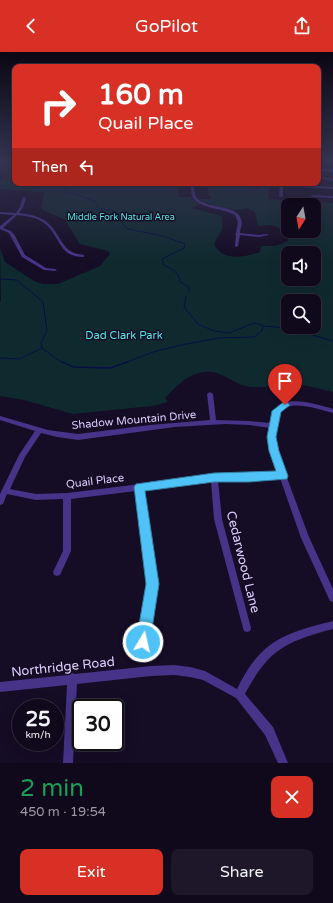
<!DOCTYPE html>
<meta charset="utf-8">
<style>
:root{--surface:#10091c;--page:#1e1729;--text:#f1f3f6;--muted:#9c9aa3;--line:#302a3b;--accent:#d93025}
body{margin:0;font-family:"Varela Round",sans-serif;background:var(--page);color:var(--text);height:100vh;display:flex;flex-direction:column;font-size:15px;white-space:nowrap}
*{box-sizing:border-box;margin:0}
p{font-size:13px;color:var(--muted)}
.icon{flex:none;width:22px;height:22px;fill:none;stroke:currentColor;stroke-width:2;stroke-linecap:round;stroke-linejoin:round}
.map{position:relative;height:711px;overflow:hidden}
.details{display:flex;flex-direction:column;background:var(--surface);flex:1}
.details>*{flex:none}
.hud{position:absolute;left:12px;top:12px;width:309px;height:122px;border-radius:8px;box-shadow:0 4px 16px #0002,0 0 0 1px var(--line);background:#d93025;color:#fff;overflow:hidden}
.needle{width:26px;rotate:191deg}
.fabs{position:absolute;left:281px;top:146px;display:grid;gap:8px}
.fabs a{display:grid;place-items:center;width:40px;height:40px;border-radius:8px;background:var(--surface);box-shadow:0 4px 16px #0002,0 0 0 1px var(--line);font-size:20px}
.speed{position:absolute;left:12px;top:647px;display:flex;gap:8px;font-size:20px;font-weight:700;text-align:center}
.speed>*{display:grid;place-content:center;width:52px;height:52px;border-radius:50%;background:var(--surface);box-shadow:0 4px 16px #0002,0 0 0 1px var(--line);line-height:1}
.speed small{font-size:10px;font-weight:400}
.speed .limit{border:2px solid #111;border-radius:6px;background:#fff;color:#111}
.pin{position:absolute;display:grid;place-items:center;width:34px;height:34px;color:#fff;margin:-41px -17px;border-radius:50% 50% 50% 0;rotate:-45deg;box-shadow:0 0 4px #0007}
.pin .icon{rotate:45deg}
.me{position:absolute;width:44px;margin:-22px;rotate:9deg;stroke-linejoin:round;filter:drop-shadow(0 0 3px #0008)}
.turn{display:flex;align-items:center;gap:14px;height:84px;padding:0 20px;font-size:18px}
.turn .icon{width:52px;height:52px;stroke-width:2.5}
.turn b{display:block;font-size:28px;line-height:34px}
.then{display:flex;align-items:center;height:38px;padding:0 20px;background:#0003;gap:8px;font-size:15px}
.round{display:grid;place-items:center;flex:none;width:42px;height:42px;border-radius:8px;background:var(--page)}
.head{display:flex;align-items:center;justify-content:space-between;height:68px;padding:0 20px}
h1{font-size:24px;font-weight:600;line-height:30px;color:#1e9e55}
.button{display:flex;gap:8px;margin-top:auto;padding:8px 20px}
.button a{flex:1;height:46px;border-radius:8px;background:var(--accent);color:#fff;font-size:16px;font-weight:600;line-height:46px;text-align:center}
.button a+a{background:var(--page);color:var(--text)}
header{display:flex;justify-content:space-between;align-items:center;height:52px;padding:0 20px;background:var(--accent);color:#fff;font-size:18px;font-weight:600}
.map>svg:first-child{display:block}
.green{fill:#0f2a2f;fill-rule:evenodd}
.lines{fill:none;stroke-linecap:round;stroke-linejoin:round}
.stream-far1{stroke:#051045;stroke-width:1}
.stream{stroke:#051045;stroke-width:1.5}
.minor{fill:#473388;fill-rule:evenodd}
.route{fill:#4fc3f7;stroke:#337fa1}
.labels{text-anchor:middle;dominant-baseline:central;stroke-width:3;stroke-linejoin:round;paint-order:stroke}
.far-park-label{font-size:9px;fill:#51eae2;stroke:#150c25}
.park-label{font-size:11px;fill:#51eae2;stroke:#150c25}
.street-label{font-size:11px;fill:#dfd0ff;stroke:#150c25}
.near-street-label{font-size:13px;fill:#dfd0ff;stroke:#150c25}
</style>
<header><svg class="icon" aria-label="back" viewBox="0 0 24 24"><path d="M15 5l-7 7 7 7"/></svg>GoPilot<svg class="icon" aria-label="share" viewBox="0 0 24 24"><path d="M12 15V3M7 8l5-5 5 5M5 13v7h14v-7"/></svg></header>
<div class="map">
<svg width="333" height="711" viewBox="0 0 333 711">
<rect width="100%" height="100%" fill="#150c25"/>
<!-- green -->
<path class="green" d="M15,109V131H178L179,145H191L194,149L200,152L192,156L218,163L222,165V177L214,192C222,210 245,205 260,200L261,194H275L288,189L287,180L272,173L258,174L255,160L248,156L235,158L202,150L199,147H212L209,143L207,131H219L260,137L261,132L272,133V136H269L268,147L333,151V340C320,337 307,333 294,332C277,331 259,339 242,333C225,327 218,315 196,322C183,326 174,337 165,346L168,350L152,354L73,362L24,348L0,344V251L1,248L0,196L5,210L34,229L43,232H58L100,214L110,202L108,199L80,192L65,168L41,157L44,140L0,137V129L7,124L6,121L0,119V110ZM288,153H314V179H288ZM288,201H314V227H288ZM288,249H314V275H288Z"/>
<g class="lines">
<!-- stream-far1 -->
<g class="stream-far1">
<path d="M60,131L66,139L95,149L98,157L112,158L117,161L123,173L128,177L163,184L185,192L184,196L162,207L164,213C173,218 178,219 180,230L189,235V240"/>
<polyline points="0,227 17,228 43,250 47,279 41,290 42,296"/>
<polyline points="186,244 184,255 198,272 214,279 229,281 254,271 262,273"/>
<polyline points="0,306 19,307 42,296 58,308 64,311"/>
<polyline points="125,311 153,300 181,293 219,286 254,285 262,279 263,274 288,276 333,289"/>
</g>
<!-- stream -->
<polyline class="stream" points="62,310 74,315 111,316 127,310"/>
<!-- minor -->
<g class="minor">
<polygon points="318,108 333,109 333,111 318,110"/>
<polygon points="318,116 333,118 333,120 318,118"/>
<polygon points="318,124 333,127 333,129 318,126"/>
<path d="M190,131H194C194,136 194,142 197,146C207,158 242,151 242,172C241,175 240,178 240,181L259,183L267,182L269,183L259,185L240,183L238,194L235,195L236,183L235,182L236,181L238,170L235,163C223,156 198,157 192,144C191,140 191,135 190,131Z"/>
<polygon points="257,131 273,131 333,135 333,137 283,134 283,144 281,145 279,144 280,133"/>
<polygon points="313,143 333,144 333,146 312,145 311,144"/>
<path d="M23,145L26,146L23,155L19,161C37,163 49,167 58,184C62,190 65,196 72,200C76,202 80,202 84,203V205C57,205 61,183 44,171C36,165 27,164 17,163L3,176L11,179L15,184L25,203L46,216L55,217L57,218L55,219L44,218L22,205L9,181L0,177V174L14,163L0,162V160L16,161L20,155Z"/>
<path d="M210,340L213,342L216,368L249,369L271,371C272,368 272,363 274,359C282,341 319,353 333,357V361C320,358 292,347 281,359C279,362 278,367 277,371C275,383 275,387 277,399L309,485L333,537V550L330,549L301,486L280,426L249,429H218L222,467L251,576L250,579L247,580L244,579L243,576L214,467L211,429L143,438L157,531L148,590L146,593L143,595L140,593L138,590L149,531L136,439L71,447V499L60,523L57,524L54,523L53,520L63,499V447L36,448L7,442L3,452L0,453V442L19,403L35,379L0,368V364L48,378L78,382L150,373L210,368L207,342ZM225,372L249,373L270,376L268,385L271,399L278,420L249,423H214L67,441L36,442L10,437L25,405L41,381L57,385L78,388L175,375Z"/>
<path d="M333,569V577C285,590 269,597 245,642L273,675L288,711H278L265,683L236,646L203,628L190,625L174,623L151,624L77,632L73,711H63L67,633L0,640V630L68,623L72,621L75,622L151,614L174,613L190,615L205,619L237,637C244,623 252,609 263,599C282,581 309,575 333,569Z"/>
</g>
</g>
<!-- sky -->
<linearGradient id="sky" x2="0" y2="1"><stop stop-color="#0c0714"/><stop offset="0.52" stop-color="#353451"/><stop offset="1" stop-color="#353451" stop-opacity="0"/></linearGradient>
<rect width="333" height="208" fill="url(#sky)"/>
<!-- route -->
<polygon class="route" points="285,349 290,353 281,360 276,385 279,399 288,424 287,427 249,430 214,430 145,439 159,532 150,590 148,595 143,597 138,595 136,590 146,532 134,435 136,432 214,421 276,419 269,399 267,385 272,359"/>
<g class="labels">
<!-- far-park labels -->
<g class="far-park-label">
<text x="121" y="165">Middle Fork Natural Area</text>
</g>
<!-- park labels -->
<g class="park-label">
<text x="124" y="283">Dad Clark Park</text>
</g>
<!-- street labels -->
<g class="street-label">
<text transform="translate(134 368) rotate(-5)">Shadow Mountain Drive</text>
<text transform="translate(95 429) rotate(-7)">Quail Place</text>
</g>
<!-- near-street labels -->
<g class="near-street-label">
<text transform="translate(243 510) rotate(76)">Cedarwood Lane</text>
<text transform="translate(63 615) rotate(-6)">Northridge Road</text>
</g>
</g>
</svg>
<div class="fabs">
<a><svg class="needle" viewBox="-14 -14 28 28"><path d="M0-13l5 13h-10z" fill="#e53935"/><path d="M0 13l5-13h-10z" fill="#9c9aa3"/></svg></a>
<a><svg class="icon" aria-label="sound" viewBox="0 0 24 24"><path d="M4 9h4l5-4v14l-5-4H4zM17 9q2 3 0 6"/></svg></a>
<a><svg class="icon" aria-label="search" viewBox="0 0 24 24"><circle cx="10" cy="10" r="6"/><path d="M15 15l6 6"/></svg></a>
</div>
<div class="speed"><div>25<small>km/h</small></div><div class="limit">30</div></div>
<div class="pin" style="left:285px;top:353px;background:#d93025"><svg class="icon" aria-label="arrive" viewBox="0 0 24 24"><path d="M6 21V4h12l-3 4 3 4H6"/></svg></div>
<svg class="me" style="left:143px;top:590px" viewBox="-20 -20 40 40"><circle r="17" fill="#4fc3f7" stroke="#fff" stroke-width="3"/><path d="M0-11L8 9 0 5-8 9z" fill="#fff"/></svg>
<div class="hud">
<div class="turn"><svg class="icon" aria-label="right" viewBox="0 0 24 24"><path d="M7 20v-9h11M14 6l5 5-5 5"/></svg><div><b>160 m</b>Quail Place</div></div>
<div class="then">Then<svg class="icon" aria-label="left" viewBox="0 0 24 24"><path d="M17 20v-9H6M10 6l-5 5 5 5"/></svg></div>
</div>
</div>
<section class="details">
<div class="head"><div><h1>2 min</h1><p>450 m · 19:54</p></div><a class="round" style="background:#d93025;color:#fff"><svg class="icon" aria-label="close" viewBox="0 0 24 24"><path d="M6 6l12 12M18 6L6 18"/></svg></a></div>
<div class="button"><a>Exit</a><a>Share</a></div>
</section>
